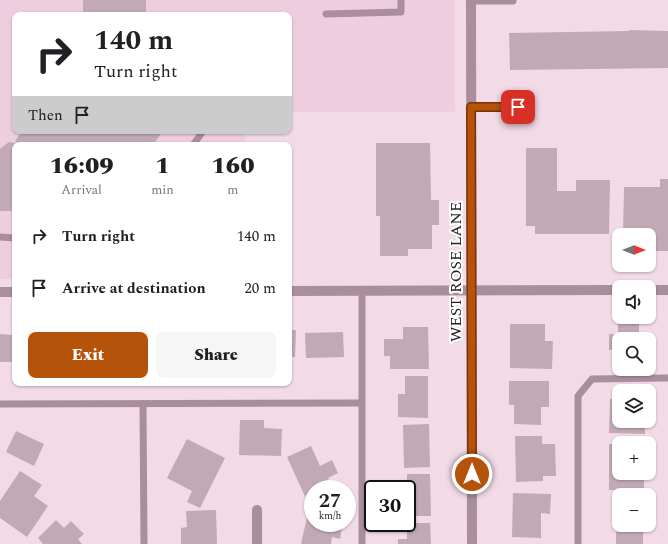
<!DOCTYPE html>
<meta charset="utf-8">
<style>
:root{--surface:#fff;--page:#f6f6f6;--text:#202124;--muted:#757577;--accent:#b45309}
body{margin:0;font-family:Spectral,serif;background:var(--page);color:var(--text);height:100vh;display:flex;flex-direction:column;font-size:15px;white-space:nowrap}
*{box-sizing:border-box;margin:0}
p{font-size:13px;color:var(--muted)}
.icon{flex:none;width:22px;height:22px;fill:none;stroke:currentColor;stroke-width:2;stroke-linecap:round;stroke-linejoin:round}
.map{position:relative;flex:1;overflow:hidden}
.details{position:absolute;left:12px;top:142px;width:280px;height:244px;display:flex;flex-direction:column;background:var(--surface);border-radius:8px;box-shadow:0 1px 3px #0004}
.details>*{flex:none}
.banner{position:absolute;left:12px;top:12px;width:280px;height:122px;border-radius:8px;box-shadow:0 1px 3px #0004;background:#fff;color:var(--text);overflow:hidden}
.needle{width:26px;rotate:90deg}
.tools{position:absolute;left:612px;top:228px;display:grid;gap:8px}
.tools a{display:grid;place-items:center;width:44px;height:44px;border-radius:8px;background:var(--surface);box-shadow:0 1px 3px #0004;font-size:20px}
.speed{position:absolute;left:304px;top:480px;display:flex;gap:8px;font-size:20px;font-weight:700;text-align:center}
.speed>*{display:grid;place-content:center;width:52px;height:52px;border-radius:50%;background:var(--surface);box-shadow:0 1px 3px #0004;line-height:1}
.speed small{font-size:10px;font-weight:400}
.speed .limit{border:2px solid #111;border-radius:6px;background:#fff;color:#111}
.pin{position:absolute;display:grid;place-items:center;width:34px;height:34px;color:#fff;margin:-17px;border-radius:8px;box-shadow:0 2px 6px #0006}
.me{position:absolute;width:44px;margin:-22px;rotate:0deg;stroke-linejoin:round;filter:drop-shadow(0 0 3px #0008)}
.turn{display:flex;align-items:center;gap:14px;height:84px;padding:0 16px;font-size:18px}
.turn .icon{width:52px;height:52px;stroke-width:2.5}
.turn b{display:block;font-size:28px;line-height:34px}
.then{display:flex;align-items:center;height:38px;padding:0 16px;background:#0003;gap:8px;font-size:15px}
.eta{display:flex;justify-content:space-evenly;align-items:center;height:68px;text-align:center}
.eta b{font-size:24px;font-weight:800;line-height:28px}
.action{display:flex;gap:8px;margin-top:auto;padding:8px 16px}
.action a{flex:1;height:46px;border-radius:8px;background:var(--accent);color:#fff;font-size:16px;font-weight:800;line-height:46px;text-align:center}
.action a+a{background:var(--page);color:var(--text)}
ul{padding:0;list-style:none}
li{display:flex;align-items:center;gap:12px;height:52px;padding:0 16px}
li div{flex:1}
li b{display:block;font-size:15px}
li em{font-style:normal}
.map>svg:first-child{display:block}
.built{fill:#eecede}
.building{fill:#c1aab6}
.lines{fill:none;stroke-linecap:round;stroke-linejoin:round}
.service{stroke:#aa8e9d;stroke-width:7}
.minor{stroke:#aa8e9d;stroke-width:10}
.route-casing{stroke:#753606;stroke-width:10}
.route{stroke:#b45309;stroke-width:7}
.labels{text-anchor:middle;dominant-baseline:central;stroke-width:4;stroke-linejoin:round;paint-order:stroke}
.street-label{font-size:16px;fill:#241c20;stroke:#fff}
</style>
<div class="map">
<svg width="668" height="544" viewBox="0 0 668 544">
<rect width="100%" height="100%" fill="#f2dae6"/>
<!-- built -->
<polygon class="built" points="0,0 454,0 455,112 289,112 289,15 15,15 15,131 245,131 245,145 15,145 15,279 0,279"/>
<!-- building -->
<g class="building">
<rect x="83" y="0" width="63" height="15"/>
<polygon points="629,30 668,31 668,68 510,70 509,33 629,31"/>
<polygon points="16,131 163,131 153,145 21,145 15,141 20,134"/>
<polygon points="9,142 15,143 17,145 15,145 15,211 0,211 0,149"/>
<polygon points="376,143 430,143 431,200 439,200 439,225 432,225 432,249 408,249 408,256 380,256 380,216 376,216"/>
<polygon points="526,148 557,148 557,191 576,191 576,180 610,180 609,234 535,234 535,226 526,226"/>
<polygon points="660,179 668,179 668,251 649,251 649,235 623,235 624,187 660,187"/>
<polygon points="618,317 639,318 639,332 645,332 645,339 619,339 619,369 617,368 617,350 609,350 609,334 618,334"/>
<polygon points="510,324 545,324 545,341 553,341 552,369 510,368"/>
<polygon points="403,327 428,327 429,369 390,369 390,356 384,356 384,339 403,339"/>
<polygon points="289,330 296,330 295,357 289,357"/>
<polygon points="343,332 344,357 306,358 305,333"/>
<polygon points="0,334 12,335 12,362 0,362"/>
<polygon points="405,376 428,376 428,418 398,417 398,394 405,394"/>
<polygon points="509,381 549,381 549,407 541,407 541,425 514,424 514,405 509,405"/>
<polygon points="617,389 645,389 645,391 619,391 619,421 645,421 645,434 609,433 610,399 616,399"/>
<polygon points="240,420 264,420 264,428 282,429 281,456 239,455"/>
<polygon points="429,424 430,467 404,468 403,425"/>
<polygon points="16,431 44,444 34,466 6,452"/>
<polygon points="515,436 542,436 542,444 555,444 556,476 543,476 543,481 516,482"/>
<polygon points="187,439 225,458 200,508 187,502 192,491 167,478"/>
<polygon points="609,444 619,444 619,473 644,473 644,490 609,490"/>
<polygon points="311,446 320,466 332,460 338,473 328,478 333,489 313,489 313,501 308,503 287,457"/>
<polygon points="20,471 42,485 34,496 48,506 27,537 0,518 0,501"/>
<polygon points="407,474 430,474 431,516 407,516"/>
<polygon points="513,493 551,494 550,514 541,513 541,538 512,537"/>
<polygon points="616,499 619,499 619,525 643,525 643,544 616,544"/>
<polygon points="216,510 217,544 181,544 181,528 187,527 186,511"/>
<polygon points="308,513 313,514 313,523 343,523 340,539 332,537 331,544 301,544"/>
<polygon points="56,520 64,528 71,521 84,534 78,539 82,544 43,544 38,538"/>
<polygon points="407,523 430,523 431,544 398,544 398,539 407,539"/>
</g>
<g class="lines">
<!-- service -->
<g class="service">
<polyline points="471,1 513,1"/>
<polyline points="326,14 401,12 401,0"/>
<polyline points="471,107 518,107"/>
<polyline points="193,145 203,131"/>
<polyline points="0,237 15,238"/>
<polyline points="362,291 362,544"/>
<polyline points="0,404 361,403"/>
<polyline points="143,404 144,544"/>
<polyline points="578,544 578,396 592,379 668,378"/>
</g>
<!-- minor -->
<g class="minor">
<polyline points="471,0 472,544"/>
<polyline points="649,290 668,290"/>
<polyline points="289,291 619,290"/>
<polyline points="0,292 15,292"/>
<polyline points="257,510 257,544"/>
</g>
</g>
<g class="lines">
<defs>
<polyline id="route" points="472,474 471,107 518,107"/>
</defs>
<!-- route casing -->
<use href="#route" class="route-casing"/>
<!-- route -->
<use href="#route" class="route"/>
</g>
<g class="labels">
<!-- street labels -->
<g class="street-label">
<text transform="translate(456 272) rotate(-90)">WEST ROSE LANE</text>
</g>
</g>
</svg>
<div class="tools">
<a><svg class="needle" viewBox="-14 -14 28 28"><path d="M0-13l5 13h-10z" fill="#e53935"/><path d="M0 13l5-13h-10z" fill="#757577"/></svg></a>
<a><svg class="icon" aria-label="sound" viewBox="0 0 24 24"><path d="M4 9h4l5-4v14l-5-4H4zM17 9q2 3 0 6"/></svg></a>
<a><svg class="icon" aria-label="search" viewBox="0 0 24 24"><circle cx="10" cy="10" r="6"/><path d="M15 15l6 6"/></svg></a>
<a><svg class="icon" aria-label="layers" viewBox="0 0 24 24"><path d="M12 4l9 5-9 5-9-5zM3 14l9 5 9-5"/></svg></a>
<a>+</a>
<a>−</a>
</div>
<div class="speed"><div>27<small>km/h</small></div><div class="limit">30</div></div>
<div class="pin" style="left:518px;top:107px;background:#d93025"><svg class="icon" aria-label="arrive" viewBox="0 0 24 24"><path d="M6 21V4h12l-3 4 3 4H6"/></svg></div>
<svg class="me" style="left:472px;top:474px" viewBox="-20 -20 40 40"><circle r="17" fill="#b45309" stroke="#fff" stroke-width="3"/><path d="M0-11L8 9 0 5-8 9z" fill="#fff"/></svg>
<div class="banner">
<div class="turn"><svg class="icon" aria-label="right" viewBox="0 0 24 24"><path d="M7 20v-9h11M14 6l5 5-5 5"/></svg><div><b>140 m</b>Turn right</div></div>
<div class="then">Then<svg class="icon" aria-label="arrive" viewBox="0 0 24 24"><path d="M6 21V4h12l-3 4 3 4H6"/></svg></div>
</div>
<section class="details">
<div class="eta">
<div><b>16:09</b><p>Arrival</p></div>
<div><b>1</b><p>min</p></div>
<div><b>160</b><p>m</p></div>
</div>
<ul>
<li><svg class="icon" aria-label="right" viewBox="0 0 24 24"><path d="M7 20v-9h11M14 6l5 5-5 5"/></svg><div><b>Turn right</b></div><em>140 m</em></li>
<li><svg class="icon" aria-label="arrive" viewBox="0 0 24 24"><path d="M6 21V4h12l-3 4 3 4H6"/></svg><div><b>Arrive at destination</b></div><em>20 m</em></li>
</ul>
<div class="action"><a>Exit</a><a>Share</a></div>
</section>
</div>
